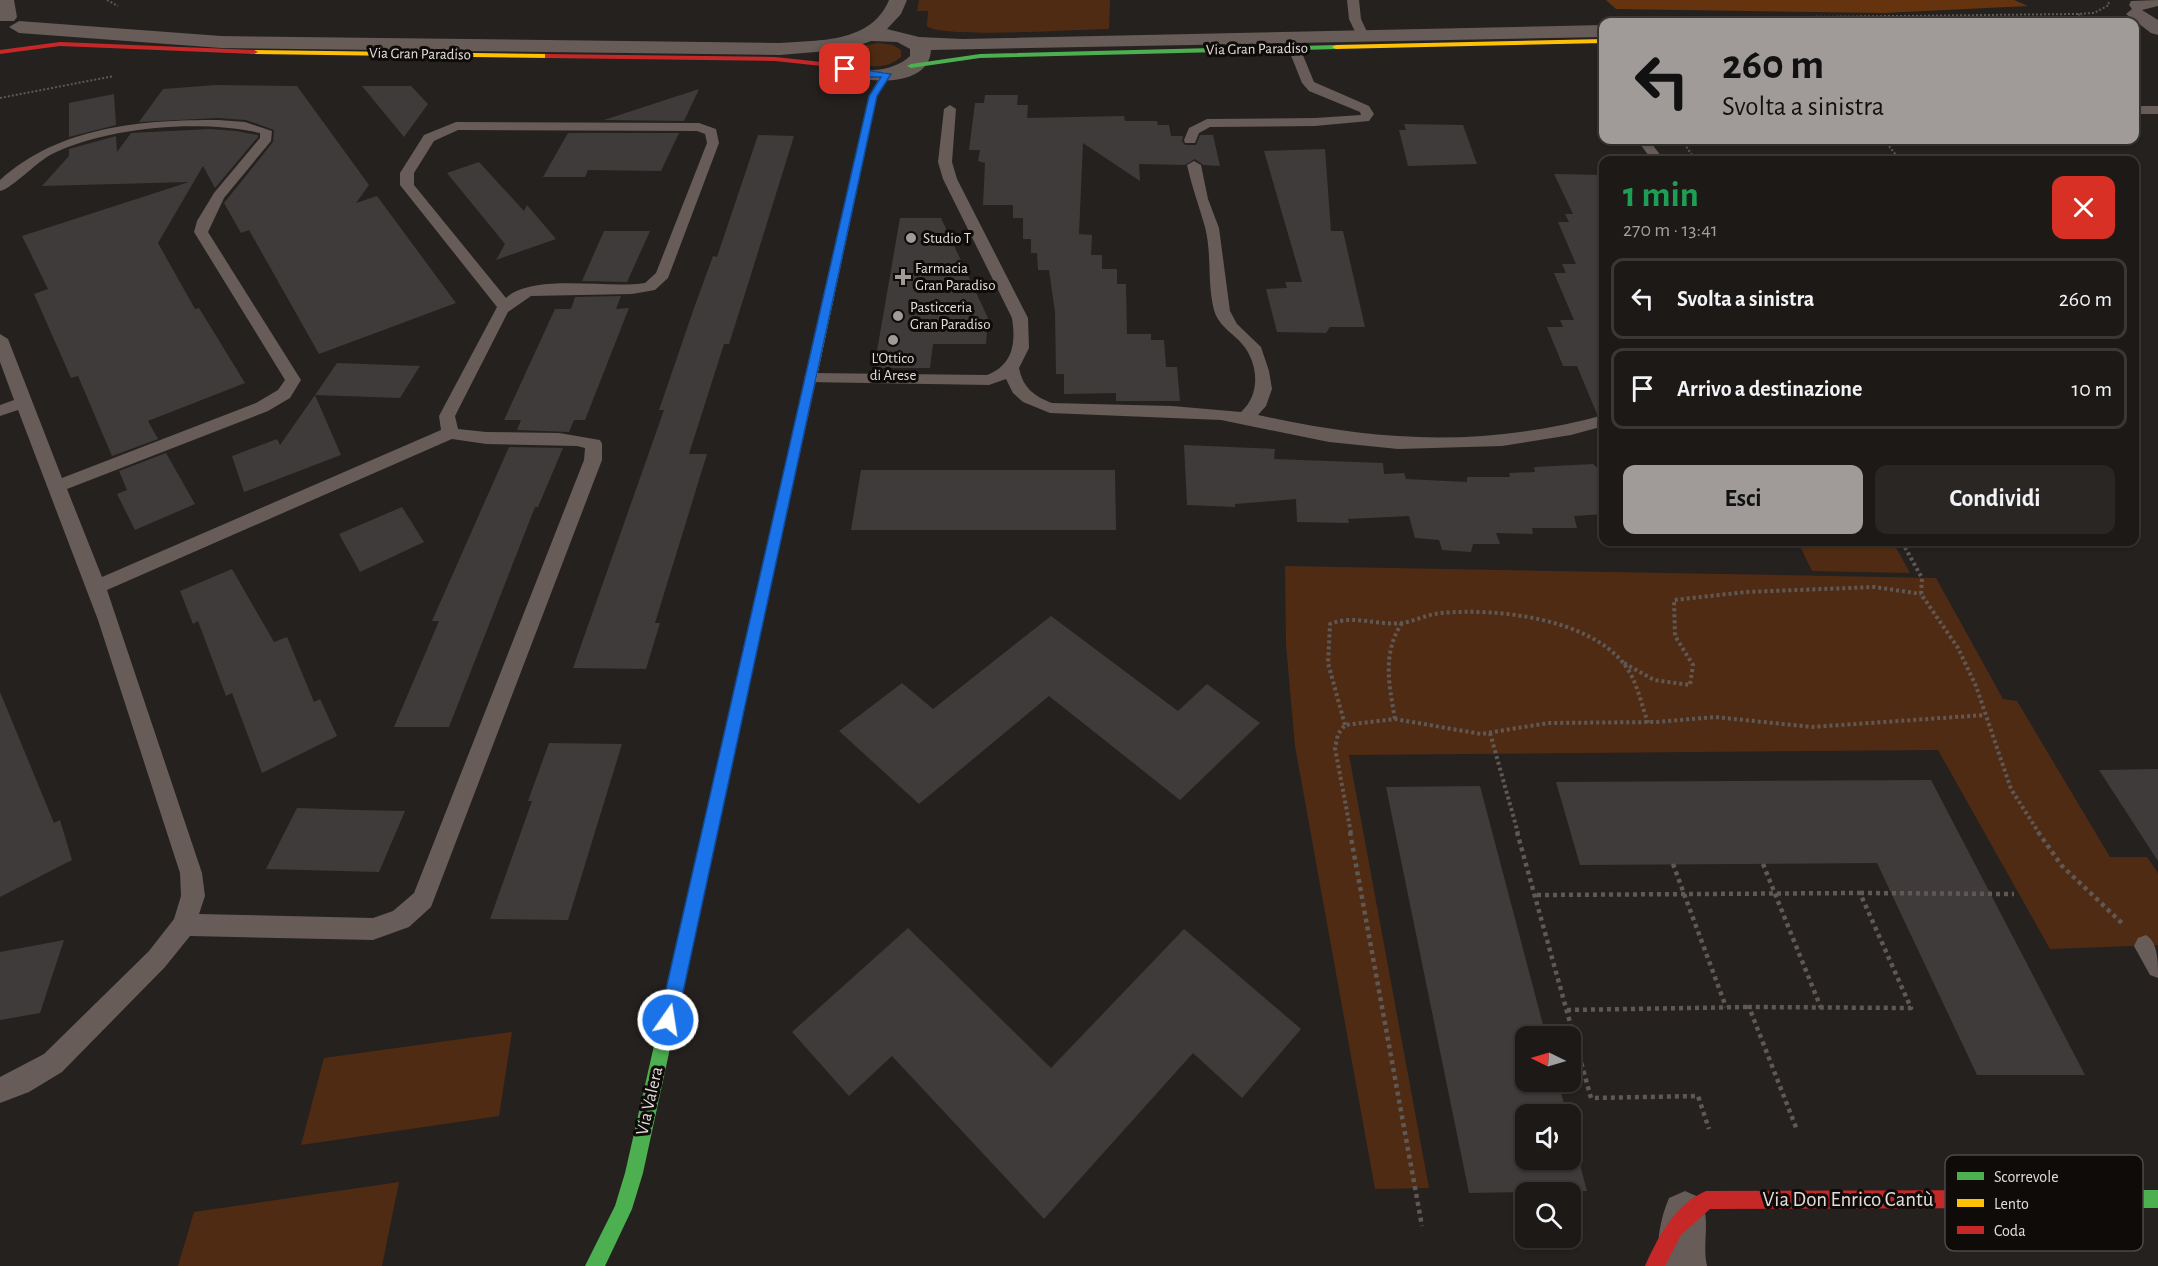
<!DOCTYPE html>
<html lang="it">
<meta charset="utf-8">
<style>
:root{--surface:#1c1917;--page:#292624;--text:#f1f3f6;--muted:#a0a0a1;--line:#3a3836;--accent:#a09b99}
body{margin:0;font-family:"Alegreya Sans",sans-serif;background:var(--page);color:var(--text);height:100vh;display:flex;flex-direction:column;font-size:22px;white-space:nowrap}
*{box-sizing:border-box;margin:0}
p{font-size:20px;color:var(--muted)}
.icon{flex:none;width:33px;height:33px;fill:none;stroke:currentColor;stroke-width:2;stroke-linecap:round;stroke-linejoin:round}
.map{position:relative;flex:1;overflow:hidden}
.sheet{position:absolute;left:1599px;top:156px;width:540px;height:390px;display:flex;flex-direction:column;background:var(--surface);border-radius:12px;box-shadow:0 2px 4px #0004,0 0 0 2px var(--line)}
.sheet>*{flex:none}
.top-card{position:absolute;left:1599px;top:18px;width:540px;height:126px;border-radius:12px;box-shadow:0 2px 4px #0004,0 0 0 2px var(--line);background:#a09b99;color:#111;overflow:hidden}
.needle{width:39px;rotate:275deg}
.controls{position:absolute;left:1515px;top:1026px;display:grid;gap:12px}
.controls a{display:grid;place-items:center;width:66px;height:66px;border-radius:12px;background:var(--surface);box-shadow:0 2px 4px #0004,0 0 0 2px var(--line);font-size:30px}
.pin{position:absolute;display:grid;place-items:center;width:51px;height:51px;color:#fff;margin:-26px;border-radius:12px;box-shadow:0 3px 9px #0006}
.me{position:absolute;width:66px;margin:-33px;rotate:13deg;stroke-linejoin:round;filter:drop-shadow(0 0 4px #0008)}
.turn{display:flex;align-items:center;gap:21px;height:126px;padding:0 24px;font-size:27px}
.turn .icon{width:78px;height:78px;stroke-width:2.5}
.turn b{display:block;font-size:42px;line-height:51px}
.round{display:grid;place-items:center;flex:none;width:63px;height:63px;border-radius:12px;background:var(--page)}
.summary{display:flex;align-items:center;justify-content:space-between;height:102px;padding:0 24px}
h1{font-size:36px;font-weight:700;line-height:45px;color:#1e9e55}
.cta{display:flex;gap:12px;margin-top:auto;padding:12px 24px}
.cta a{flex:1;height:69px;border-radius:12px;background:var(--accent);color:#111;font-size:24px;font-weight:700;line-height:69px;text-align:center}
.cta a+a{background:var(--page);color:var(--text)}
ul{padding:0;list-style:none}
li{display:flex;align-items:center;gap:18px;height:81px;margin:0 12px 9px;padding:0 12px;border:3px solid var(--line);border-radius:12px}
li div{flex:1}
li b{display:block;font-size:22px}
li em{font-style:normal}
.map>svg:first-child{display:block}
.green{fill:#502b13}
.forest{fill:#66330f}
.building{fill:#3f3b3a}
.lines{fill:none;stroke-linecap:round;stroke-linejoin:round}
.path-far2{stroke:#5f5855;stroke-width:2;stroke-dasharray:2 2;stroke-linecap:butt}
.path-far1{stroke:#5f5855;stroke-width:4;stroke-dasharray:3 3;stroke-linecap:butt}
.path{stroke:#5f5855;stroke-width:4.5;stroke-dasharray:4 4;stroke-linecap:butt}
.lane{fill:#675c57;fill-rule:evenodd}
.street{fill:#675c57;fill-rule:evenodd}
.fast{fill:#4caf50;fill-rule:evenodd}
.slow{fill:#ffc107;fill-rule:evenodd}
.jam{fill:#c62828;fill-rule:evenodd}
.route{fill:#1a73e8;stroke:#114b97;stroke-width:1.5}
.poi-dot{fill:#a09b99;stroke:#0e0b09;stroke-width:2}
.labels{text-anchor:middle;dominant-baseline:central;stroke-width:6;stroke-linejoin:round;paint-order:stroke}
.far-street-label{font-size:15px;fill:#e2dddb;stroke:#0e0b09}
.far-poi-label{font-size:15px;fill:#e2dddb;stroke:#0e0b09;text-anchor:start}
.street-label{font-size:18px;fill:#e2dddb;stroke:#0e0b09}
.near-street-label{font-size:21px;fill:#e2dddb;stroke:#0e0b09}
.key{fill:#0e0b09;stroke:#4e4a48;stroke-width:1.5}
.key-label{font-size:16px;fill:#e2dddb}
</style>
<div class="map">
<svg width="2158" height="1266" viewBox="0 0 2158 1266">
<rect width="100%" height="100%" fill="#25211f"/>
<!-- green -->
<g class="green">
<path d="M919,0H1110L1109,29C1083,29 939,39 927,26L928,11H917Z"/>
<path d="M878,43L893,45L901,50V57C889,68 867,70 854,59L853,54L863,46Z"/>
<polygon points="1798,542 1893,542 1910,573 1812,571"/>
<polygon points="1285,566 1936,578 2003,699 2017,701 2110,857 2147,857 2158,873 2158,945 2050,949 1938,750 1349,755 1429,1188 1375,1189 1295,746 1286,645"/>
<polygon points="512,1032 499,1116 301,1145 324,1058"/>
<polygon points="399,1182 382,1266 178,1266 194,1212"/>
</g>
<!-- forest -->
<polygon class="forest" points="1606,0 2014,0 2028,6 1884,13 1616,9"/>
<!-- building -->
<g class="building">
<polygon points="216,85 297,86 369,185 356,203 377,196 456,303 319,354 249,230 241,233 224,203 273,142 274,130 246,120 218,118 139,122 163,89"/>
<polygon points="362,86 411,86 428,104 404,137"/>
<polygon points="699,89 684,121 604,120"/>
<polygon points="114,94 116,125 69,137 69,103"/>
<polygon points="985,95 1018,95 1017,105 1028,105 1027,118 1124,116 1125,121 1157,121 1158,125 1169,125 1171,136 1183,136 1182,141 1185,145 1196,145 1200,135 1213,135 1220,166 1203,165 1195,159 1185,165 1139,164 1140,181 1083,143 1079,234 1092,235 1091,255 1102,255 1102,269 1117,269 1117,284 1126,284 1127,334 1151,334 1151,340 1164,340 1166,367 1177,367 1180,401 1116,401 1116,393 1064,394 1064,374 1056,374 1055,312 1049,270 1038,270 1037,253 1031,253 1031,239 1023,239 1023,218 1013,218 1013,205 983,205 985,163 978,161 980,150 969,150 975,103 984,103"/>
<polygon points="1404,124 1463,125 1477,164 1408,166 1399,130 1406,130"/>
<polygon points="210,129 236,131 258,135 258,137 215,188 203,166 158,243 195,309 199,308 245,383 148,421 158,439 112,456 78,376 71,378 34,294 48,289 22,236 189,182 42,186 69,156 69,149 116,136 117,152 131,133"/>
<polygon points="568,133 679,133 661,171 588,170 585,177 543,177"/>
<polygon points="758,135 794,136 749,281 729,344 724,344 689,454 707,454 655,623 660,623 646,669 573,668 664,410 659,410 694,308 713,256 717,257"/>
<polygon points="1325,149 1331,231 1343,231 1365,327 1330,327 1326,333 1277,332 1266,289 1287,288 1285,282 1302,282 1264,151"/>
<polygon points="479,162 524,211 527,205 556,239 496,260 505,244 447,173"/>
<polygon points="1554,174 1604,175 1604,413 1597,414 1577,366 1563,366 1547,327 1563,327 1560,320 1574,320 1554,273 1566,273 1562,264 1576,264 1558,222 1569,222 1565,214 1573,214"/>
<polygon points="900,218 941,218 988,318 986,344 933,344 930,368 874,368"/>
<polygon points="604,231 650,231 627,282 582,281"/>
<polygon points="621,296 616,309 629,308 585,420 574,420 569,432 517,430 521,420 504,420 555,309 571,309 575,297"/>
<polygon points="337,363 420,366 400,398 315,395"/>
<polygon points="315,395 341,455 244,492 232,456 277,439 280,445"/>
<polygon points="1184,445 1275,449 1274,459 1383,463 1384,474 1404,473 1406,479 1467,482 1467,477 1510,477 1509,473 1535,472 1534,467 1593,464 1604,474 1604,514 1574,516 1577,528 1532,528 1533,534 1496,533 1500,544 1473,544 1471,552 1442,550 1439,540 1415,538 1409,516 1348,519 1349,523 1297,522 1296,499 1235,504 1235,507 1187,505"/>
<polygon points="509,447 563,448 538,507 535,507 449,727 394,727 439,621 432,621"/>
<polygon points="166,453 195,504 135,530 117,494 127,490 119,471"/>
<polygon points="861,470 1115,470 1116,530 851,530"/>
<polygon points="402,507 424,542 360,572 339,534"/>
<polygon points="232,569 274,642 287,637 314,702 320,699 337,736 262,773 232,693 226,696 198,621 193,624 180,591"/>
<polygon points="1051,616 1178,711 1207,684 1260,723 1180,800 1049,696 919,804 839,731 902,683 933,709"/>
<polygon points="0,692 54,823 60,820 72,860 0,897"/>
<polygon points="549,743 622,744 568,920 490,919 532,801 528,801"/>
<polygon points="2158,769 2158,861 2099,770"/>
<polygon points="1931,780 2085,1075 1977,1075 1877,863 1580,865 1556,782"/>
<polygon points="1480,786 1546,1036 1526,1036 1526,1082 1558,1082 1567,1114 1526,1114 1526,1160 1570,1160 1570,1128 1587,1191 1469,1193 1386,787"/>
<polygon points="297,808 357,810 405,811 379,872 266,869"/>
<polygon points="908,928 1051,1068 1184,929 1301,1029 1242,1098 1193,1053 1044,1219 892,1056 849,1096 792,1032"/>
<polygon points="64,940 40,1013 0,1020 0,952"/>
</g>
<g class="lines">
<!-- path-far2 -->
<g class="path-far2">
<polyline points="107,0 118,6"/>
<polyline points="2078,14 2091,22"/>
<polyline points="1620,19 2077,14 2094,13 2109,5 2108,0"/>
<polyline points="2079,22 2088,21"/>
<polyline points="0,98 114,76"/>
<polyline points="1682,140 1695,160"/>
<polyline points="1884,140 1900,160"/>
</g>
<!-- path-far1 -->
<g class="path-far1">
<polyline points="1902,542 1922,578 1921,594 1958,648 1976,686 2011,789 2039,833"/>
<polyline points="1624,663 1654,680 1690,685 1693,665 1675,636 1674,600 1746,592 1875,587 1921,594"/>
<path d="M1395,719C1389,685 1382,653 1402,623"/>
<path d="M1345,725L1328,663L1330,624C1354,614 1377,626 1402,623C1415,621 1428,614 1442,613C1496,608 1588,618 1624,664C1637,680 1641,704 1648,723"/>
<polyline points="1490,733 1518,833"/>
<polyline points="1351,833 1335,748 1338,734 1345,725 1395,719 1481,734 1548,723 1657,722 1715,717 1812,727 1985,715"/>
</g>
<!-- path -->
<g class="path">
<polyline points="1350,832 1422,1226"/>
<polyline points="1517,832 1591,1098 1698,1096 1709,1129"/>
<polyline points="2038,832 2062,866 2124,925"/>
<polyline points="1673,864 1726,1007"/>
<polyline points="1763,864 1821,1008"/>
<polyline points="1860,893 2014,894"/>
<polyline points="1537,895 1860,893 1911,1008 1749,1007 1797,1130"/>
<polyline points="1567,1010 1749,1007"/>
</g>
<!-- lane -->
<g class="lane">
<polygon points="1347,0 1359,0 1361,19 1369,36 1367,38 1357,36 1349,19"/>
<polygon points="1294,44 1300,48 1314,82 1369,106 1374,114 1369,121 1315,126 1210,127 1199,133 1195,143 1185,143 1184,140 1189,128 1207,119 1315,118 1361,115 1360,112 1309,91 1302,83 1288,48"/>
<path d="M950,105L956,109L952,162L957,179L1028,318L1029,348L1019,368C1023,388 1034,396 1052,403L1172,406L1241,412C1259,396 1259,369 1246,349C1236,334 1219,328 1214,310C1207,283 1212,254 1205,227C1199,206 1192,187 1187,165L1194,161L1201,165L1208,199L1219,228L1230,311L1237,324L1261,347L1269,371L1272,389L1266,406L1258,415C1380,442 1481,448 1604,415V426L1571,435L1502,446L1398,449L1329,442L1221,420L1050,413L1023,402L1013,393L1006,379L989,385L806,382L804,378L806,374L812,373L987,375C1013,365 1016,343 1012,318L943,179L938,162L944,109Z"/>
<rect x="2134" y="106" width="24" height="8"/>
<path d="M218,120L245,122L272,131L271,141L224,198L208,232L301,380L290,398L268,411L67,489L102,577L441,430L439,416L497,307L400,185V173L424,135L456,122L699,123L716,129L719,143L668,278L655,290L632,294L531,296L508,312L455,416L458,429L486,432L559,433L600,440L602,444V460L431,907L409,927L373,940L190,936L165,967L62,1072L29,1092L0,1103V1077L44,1054L149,951L174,919L181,896L180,873L98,620L18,410L0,416V405L14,400L0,362V334L8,339L62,478L256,403L278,390L285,380L194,232L197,221L214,193L260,138V133C200,119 107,127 52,154C36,162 13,188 0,191V180C60,126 141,120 218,120ZM458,130L697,131L705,134L707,143L656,273L645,283C608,289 533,273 506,298L414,185V173L434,141ZM452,439L486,444L577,446L585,448L584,460L414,893L393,911L373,918L199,914L205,896L202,873L107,590Z"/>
<polygon points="1637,140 1649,140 1664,160 1652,160"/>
<path d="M2146,935C2158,942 2158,962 2158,978L2150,975L2134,946L2138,938Z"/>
</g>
<!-- street -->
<g class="street">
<polygon points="0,0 14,0 17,17 14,21 0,21"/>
<path d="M889,0H907L901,14L887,29L919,37L963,39L1604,25V37L931,50C929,91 857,83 833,70L825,56L828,51L780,55L221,48L19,33L9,27L19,21L221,36L780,43C820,40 871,43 889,0ZM871,41L897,42L910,49V56C895,71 856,78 845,56L852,48Z"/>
<polygon points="2158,0 2158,6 2142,10 2158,20 2158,35 2151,33 2126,14 2132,9 2129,5 2131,1"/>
<path d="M1685,1191L1701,1198C1711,1222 1702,1241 1707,1266H1659C1656,1243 1660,1219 1669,1198Z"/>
</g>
<!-- fast -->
<g class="fast">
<polygon points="1336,45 1340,47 1339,49 980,58 911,68 907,66 911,64 980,54"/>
<polygon points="718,789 723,790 725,795 643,1173 632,1209 605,1266 585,1266 615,1206 625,1173 711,795 713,790"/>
<polygon points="2064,1190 2158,1190 2158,1208 2064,1208 2057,1206 2055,1199 2057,1192"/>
</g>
<!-- slow -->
<g class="slow">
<polygon points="1604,39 1604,43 1336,49 1332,47 1336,45"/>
<polygon points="251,50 548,54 552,56 548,58 254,54 251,54"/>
<polygon points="883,72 890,74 877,96 816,381 810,385 804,381 869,96"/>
</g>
<!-- jam -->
<g class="jam">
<polygon points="60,42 254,50 258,52 254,54 60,46 0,54 0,50"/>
<polygon points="545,54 775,57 840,64 844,66 840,68 775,61 548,58 545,58"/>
<polygon points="810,377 816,381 725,795 723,800 718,801 713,800 711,795 804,381"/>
<path d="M2064,1190L2071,1192L2073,1199L2071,1206L2064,1208L1710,1209L1681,1235L1665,1266H1645C1658,1237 1675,1204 1706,1191Z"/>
</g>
</g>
<!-- route -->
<polygon class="route" points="845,67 891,74 877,96 677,1020 674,1026 668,1028 662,1026 659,1020 869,96 881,77 863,77 842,71"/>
<!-- markers -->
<g class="poi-dot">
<circle cx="911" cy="238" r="6"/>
<path d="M900 268h6v6h6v6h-6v6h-6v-6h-6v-6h6z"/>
<circle cx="898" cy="316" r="6"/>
<circle cx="893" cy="340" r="6"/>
</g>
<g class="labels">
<!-- far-street labels -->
<g class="far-street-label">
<text transform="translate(1257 49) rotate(-1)">Via Gran Paradiso</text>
<text transform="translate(420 54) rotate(1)">Via Gran Paradiso</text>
</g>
<!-- far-poi labels -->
<g class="far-poi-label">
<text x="923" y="238">Studio T</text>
<text x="915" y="268">Farmacia<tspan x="915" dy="17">Gran Paradiso</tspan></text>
<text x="910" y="307">Pasticceria<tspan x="910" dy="17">Gran Paradiso</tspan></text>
<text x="893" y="358" text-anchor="middle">L'Ottico<tspan x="893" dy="17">di Arese</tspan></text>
</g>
<!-- street labels -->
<g class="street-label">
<text transform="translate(650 1101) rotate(-77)">Via Valera</text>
</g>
<!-- near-street labels -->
<g class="near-street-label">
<text x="1848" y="1199">Via Don Enrico Cantù</text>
</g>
</g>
<!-- legend -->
<rect x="1945" y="1155" width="198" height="96" rx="9" class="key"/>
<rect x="1957" y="1172" width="27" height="8" fill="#4caf50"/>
<rect x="1957" y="1199" width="27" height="8" fill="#ffc107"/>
<rect x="1957" y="1226" width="27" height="8" fill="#c62828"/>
<g class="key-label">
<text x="1994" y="1182">Scorrevole</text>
<text x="1994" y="1209">Lento</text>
<text x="1994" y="1236">Coda</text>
</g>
</svg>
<div class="controls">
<a><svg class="needle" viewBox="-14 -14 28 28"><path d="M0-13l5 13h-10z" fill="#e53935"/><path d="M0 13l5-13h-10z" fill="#a0a0a1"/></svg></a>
<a><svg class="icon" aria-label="sound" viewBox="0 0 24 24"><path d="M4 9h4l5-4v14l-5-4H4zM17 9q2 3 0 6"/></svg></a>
<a><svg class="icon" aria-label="search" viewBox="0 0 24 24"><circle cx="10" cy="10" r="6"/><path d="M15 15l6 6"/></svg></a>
</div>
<div class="pin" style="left:845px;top:69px;background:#d93025"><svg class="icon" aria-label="arrive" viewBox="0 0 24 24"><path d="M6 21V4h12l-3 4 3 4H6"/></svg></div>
<svg class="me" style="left:668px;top:1020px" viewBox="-20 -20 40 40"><circle r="17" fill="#1a73e8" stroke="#fff" stroke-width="3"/><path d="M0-11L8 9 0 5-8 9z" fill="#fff"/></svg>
<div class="top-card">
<div class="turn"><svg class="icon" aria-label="left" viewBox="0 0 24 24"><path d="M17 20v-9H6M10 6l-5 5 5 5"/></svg><div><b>260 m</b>Svolta a sinistra</div></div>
</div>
<section class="sheet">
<div class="summary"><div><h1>1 min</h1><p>270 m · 13:41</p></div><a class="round" style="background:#d93025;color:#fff"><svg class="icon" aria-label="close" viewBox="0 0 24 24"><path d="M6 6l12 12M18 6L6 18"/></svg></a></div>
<ul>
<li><svg class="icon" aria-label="left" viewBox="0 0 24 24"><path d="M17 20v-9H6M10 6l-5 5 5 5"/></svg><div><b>Svolta a sinistra</b></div><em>260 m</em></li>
<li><svg class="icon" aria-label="arrive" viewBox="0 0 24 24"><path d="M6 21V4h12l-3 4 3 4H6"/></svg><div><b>Arrivo a destinazione</b></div><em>10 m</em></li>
</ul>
<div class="cta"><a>Esci</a><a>Condividi</a></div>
</section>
</div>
